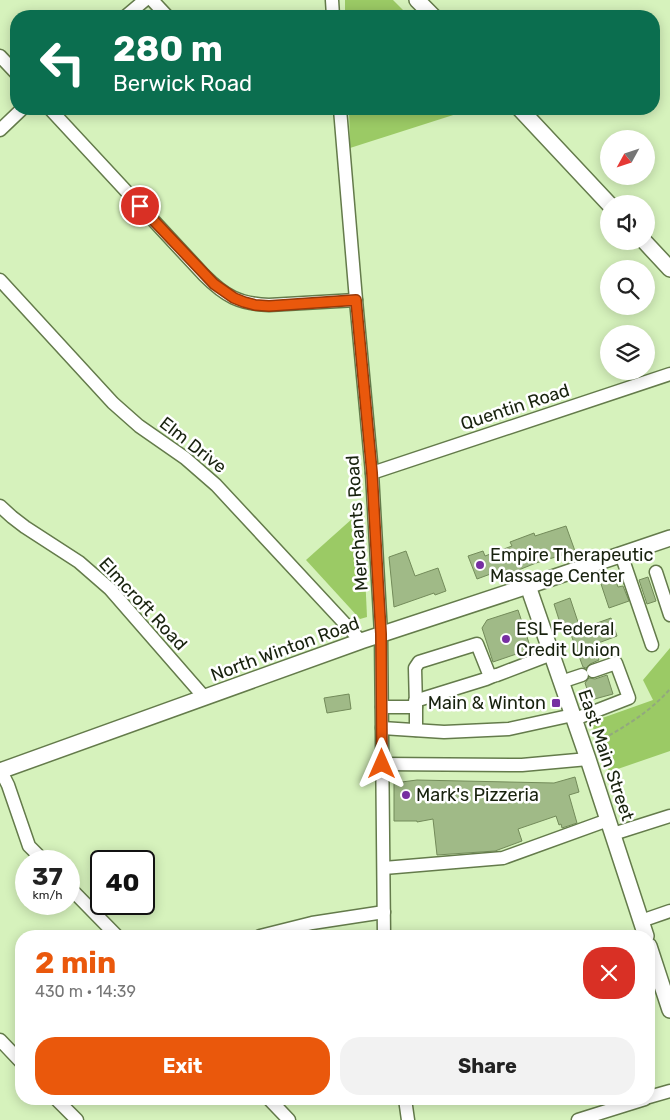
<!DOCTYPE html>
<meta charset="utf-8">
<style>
:root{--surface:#fff;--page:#f2f2f2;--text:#222;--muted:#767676;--accent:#ea580c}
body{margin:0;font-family:Rubik,sans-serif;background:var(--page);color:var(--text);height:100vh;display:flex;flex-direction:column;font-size:19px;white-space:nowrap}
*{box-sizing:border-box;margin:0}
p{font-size:16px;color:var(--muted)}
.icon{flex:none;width:28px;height:28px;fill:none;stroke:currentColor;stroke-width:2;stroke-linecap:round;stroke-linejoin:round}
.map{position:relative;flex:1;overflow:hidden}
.drawer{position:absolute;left:15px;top:930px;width:640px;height:175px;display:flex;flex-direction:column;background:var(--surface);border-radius:20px;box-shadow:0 2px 12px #0003}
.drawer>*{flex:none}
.guide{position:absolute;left:10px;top:10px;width:650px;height:105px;border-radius:20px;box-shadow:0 2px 12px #0003;background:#0b6e4f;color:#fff;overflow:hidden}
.needle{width:32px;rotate:230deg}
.controls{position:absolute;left:600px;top:130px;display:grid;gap:10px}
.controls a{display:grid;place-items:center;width:55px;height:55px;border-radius:50%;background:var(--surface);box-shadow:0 2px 12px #0003;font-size:25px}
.speed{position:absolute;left:15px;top:850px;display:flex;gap:10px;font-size:25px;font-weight:700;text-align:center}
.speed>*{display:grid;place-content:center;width:65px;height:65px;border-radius:50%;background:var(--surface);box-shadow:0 2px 12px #0003;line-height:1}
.speed small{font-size:12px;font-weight:400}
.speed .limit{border:2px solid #111;border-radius:8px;background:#fff;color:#111}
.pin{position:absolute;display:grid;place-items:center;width:42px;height:42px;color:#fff;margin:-21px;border:2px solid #fff;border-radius:50%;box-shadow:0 1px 5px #0007}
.me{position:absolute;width:55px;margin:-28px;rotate:0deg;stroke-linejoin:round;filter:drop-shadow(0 0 4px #0008)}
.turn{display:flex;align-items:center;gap:18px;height:105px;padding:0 20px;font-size:22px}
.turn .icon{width:65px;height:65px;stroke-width:2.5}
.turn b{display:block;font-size:35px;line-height:42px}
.round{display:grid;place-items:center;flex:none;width:52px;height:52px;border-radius:20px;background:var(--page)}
.summary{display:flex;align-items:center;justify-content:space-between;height:85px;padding:0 20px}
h1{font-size:30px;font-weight:700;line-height:38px;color:var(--accent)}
.button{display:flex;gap:10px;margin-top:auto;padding:10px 20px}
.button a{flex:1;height:58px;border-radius:20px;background:var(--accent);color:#fff;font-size:20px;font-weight:700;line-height:58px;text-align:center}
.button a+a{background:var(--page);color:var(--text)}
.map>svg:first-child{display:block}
.green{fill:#9bca65}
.building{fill:#a0ba87;stroke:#738b5a}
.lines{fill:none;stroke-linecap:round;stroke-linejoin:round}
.minor-casing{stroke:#647b4b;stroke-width:15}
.major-casing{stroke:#647b4b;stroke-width:18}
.path{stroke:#92a87e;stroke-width:2;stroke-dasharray:4 2.5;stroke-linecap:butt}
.minor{stroke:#fff;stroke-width:12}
.major{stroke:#fff;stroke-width:15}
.route-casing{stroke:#983908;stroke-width:12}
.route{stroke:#ea580c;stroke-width:9}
.poi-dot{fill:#772fa2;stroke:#fff;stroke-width:2}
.labels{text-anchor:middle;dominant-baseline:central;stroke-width:5;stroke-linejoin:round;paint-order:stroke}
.street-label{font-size:18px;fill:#18220e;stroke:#fff}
.poi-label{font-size:18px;fill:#18220e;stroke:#fff;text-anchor:start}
</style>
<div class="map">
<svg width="670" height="1120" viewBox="0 0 670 1120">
<rect width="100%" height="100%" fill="#d6f2bc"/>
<!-- green -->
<g class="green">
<polygon points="345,0 393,0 409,16 345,16"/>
<polygon points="349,109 472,109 350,148"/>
<polygon points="362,510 367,617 360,619 306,560"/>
<polygon points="670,648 670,751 609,772 591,722 653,700 643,680"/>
</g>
<!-- building -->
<g class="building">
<polygon points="566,526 575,551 536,563 511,573 512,575 499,579 496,572 477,579 468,556 483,551 485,556 512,546 510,542 534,533 535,536"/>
<polygon points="406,551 415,576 438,568 446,591 435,595 434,593 394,607 389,557"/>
<polygon points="648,577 656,601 647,604 639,580"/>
<polygon points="615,579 618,587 623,586 629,601 609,608 601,584"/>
<polygon points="570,598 579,625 585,623 586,627 611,618 617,636 593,645 599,660 590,664 586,668 583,667 567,624 561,626 554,604"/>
<polygon points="518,610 531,649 493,662 482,628 487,620"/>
<polygon points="607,675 613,694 591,700 590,697 586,698 583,690 587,689 585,683 589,678 595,679"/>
<polygon points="349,694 351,709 327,713 324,698"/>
<polygon points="575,777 579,792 569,795 577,823 562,828 561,824 559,825 556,816 518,829 522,841 495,851 437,855 433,819 417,822 417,821 394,821 394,783 417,780 554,783"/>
</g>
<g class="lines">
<defs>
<g id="minor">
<polyline points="152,0 167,16"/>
<polyline points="332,0 333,16"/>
<polyline points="126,16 145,0"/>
<polyline points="0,56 16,73"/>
<path d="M50,109L204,275C225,296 239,304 269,305L356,300"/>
<polyline points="340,109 356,300 372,473 381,634 384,936"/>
<polyline points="0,130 22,109"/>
<polyline points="0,280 113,403 139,426 185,458 216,485 361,641"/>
<polyline points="372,473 670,374"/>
<polyline points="0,506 12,517 25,527 79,562 110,589 205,698"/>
<polyline points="621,554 652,645"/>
<polyline points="656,572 670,615"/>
<polyline points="561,682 582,675"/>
<polyline points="415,701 486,679 493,676"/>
<polyline points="382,707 416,707 416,730"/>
<polyline points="416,707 415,668 419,662 477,644 489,674 492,676 497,675 552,654"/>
<polyline points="575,719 629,698 616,663 593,671"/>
<polyline points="382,728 444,732 509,729 573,715"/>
<polyline points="382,764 522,765 588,759"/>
<polyline points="0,769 8,785 29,846 44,861"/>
<polyline points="613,834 670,816"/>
<polyline points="384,868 503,858 608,820"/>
<polyline points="69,887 117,936"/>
<polyline points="641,921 670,911"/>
<polyline points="260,936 312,923 384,912"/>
<polyline points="0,1040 21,1062"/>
<polyline points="649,1097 670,1091"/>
<polyline points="56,1099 77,1120"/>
<polyline points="269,1099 289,1120"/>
<polyline points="405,1099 408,1120"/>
<polyline points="578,1120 645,1099"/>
</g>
<g id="major">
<polyline points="417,0 433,16"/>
<polyline points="520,109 609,204"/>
<polyline points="644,241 670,269"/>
<polyline points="528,586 588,759 646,936"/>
<polyline points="0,771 361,641 528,586 670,538"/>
<polyline points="649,946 670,1010"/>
</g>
</defs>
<!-- minor casing -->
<use href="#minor" class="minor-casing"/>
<!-- major casing -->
<use href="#major" class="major-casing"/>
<!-- path -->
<path class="path" d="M598,742C624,727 650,712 670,689"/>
<!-- minor -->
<use href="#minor" class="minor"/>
<!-- major -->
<use href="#major" class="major"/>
</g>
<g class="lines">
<defs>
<polyline id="route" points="140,206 214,284 234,298 244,302 255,305 269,306 356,300 372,473 378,582 381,634 382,764"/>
</defs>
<!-- route casing -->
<use href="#route" class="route-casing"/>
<!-- route -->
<use href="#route" class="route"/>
</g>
<!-- markers -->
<g class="poi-dot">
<circle cx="480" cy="565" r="5"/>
<circle cx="506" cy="639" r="5"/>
<rect x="551" y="698" width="10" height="10" rx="2.5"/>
<circle cx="406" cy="795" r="5"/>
</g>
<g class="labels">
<!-- street labels -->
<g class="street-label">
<text transform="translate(515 407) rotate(-18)">Quentin Road</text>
<text transform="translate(193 445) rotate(38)">Elm Drive</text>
<text transform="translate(357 523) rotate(-94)">Merchants Road</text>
<text transform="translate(143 604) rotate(47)">Elmcroft Road</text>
<text transform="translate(285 649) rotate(-20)">North Winton Road</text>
<text transform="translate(606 755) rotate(71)">East Main Street</text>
</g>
<!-- poi labels -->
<g class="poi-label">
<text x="490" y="555">Empire Therapeutic<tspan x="490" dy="21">Massage Center</tspan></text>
<text x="516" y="629">ESL Federal<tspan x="516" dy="21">Credit Union</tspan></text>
<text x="546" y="703" text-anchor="end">Main &amp; Winton</text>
<text x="416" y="795">Mark's Pizzeria</text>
</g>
</g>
</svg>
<div class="controls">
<a><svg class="needle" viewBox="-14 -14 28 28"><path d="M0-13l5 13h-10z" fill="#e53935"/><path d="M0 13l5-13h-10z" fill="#767676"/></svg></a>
<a><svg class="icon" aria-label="sound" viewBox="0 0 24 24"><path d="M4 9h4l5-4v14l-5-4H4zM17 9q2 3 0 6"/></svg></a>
<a><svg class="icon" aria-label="search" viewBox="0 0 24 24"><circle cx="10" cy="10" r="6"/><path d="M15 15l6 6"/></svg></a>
<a><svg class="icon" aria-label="layers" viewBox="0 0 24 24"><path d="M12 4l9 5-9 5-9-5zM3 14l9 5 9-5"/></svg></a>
</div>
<div class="speed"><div>37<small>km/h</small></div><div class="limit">40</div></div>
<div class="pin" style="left:140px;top:206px;background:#d93025"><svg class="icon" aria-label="arrive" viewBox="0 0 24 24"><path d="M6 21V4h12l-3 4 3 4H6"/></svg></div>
<svg class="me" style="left:382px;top:764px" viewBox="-20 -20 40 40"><path d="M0-17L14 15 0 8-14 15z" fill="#ea580c" stroke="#fff" stroke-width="4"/></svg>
<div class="guide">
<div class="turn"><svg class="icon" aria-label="left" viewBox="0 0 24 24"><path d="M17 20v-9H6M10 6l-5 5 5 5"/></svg><div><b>280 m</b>Berwick Road</div></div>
</div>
<section class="drawer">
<div class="summary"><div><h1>2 min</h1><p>430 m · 14:39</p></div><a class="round" style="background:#d93025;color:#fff"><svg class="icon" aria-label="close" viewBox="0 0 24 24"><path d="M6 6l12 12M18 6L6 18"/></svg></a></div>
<div class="button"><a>Exit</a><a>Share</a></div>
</section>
</div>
